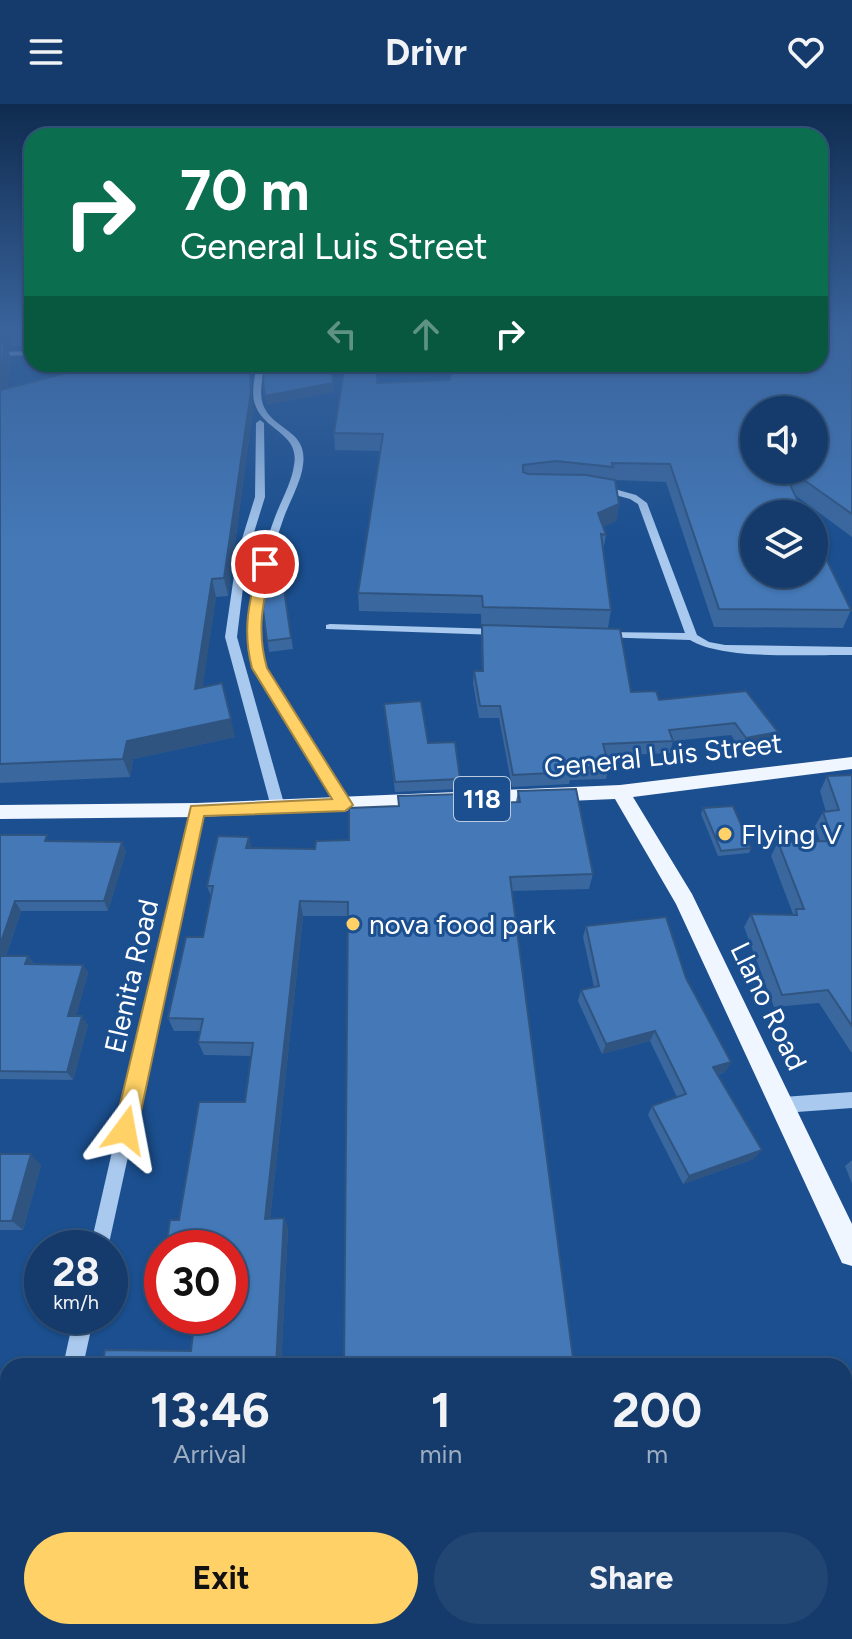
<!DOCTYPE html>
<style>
:root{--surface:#143b6b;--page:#214673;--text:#f1f3f6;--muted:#9dadc1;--line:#33557e;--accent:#ffd166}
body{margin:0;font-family:Figtree,sans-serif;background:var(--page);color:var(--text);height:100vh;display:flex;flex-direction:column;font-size:30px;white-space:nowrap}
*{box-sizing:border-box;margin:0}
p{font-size:26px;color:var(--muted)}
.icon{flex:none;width:44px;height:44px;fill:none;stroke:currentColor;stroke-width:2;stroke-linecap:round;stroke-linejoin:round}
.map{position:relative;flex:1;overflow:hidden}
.sheet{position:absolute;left:0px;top:1254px;width:852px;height:282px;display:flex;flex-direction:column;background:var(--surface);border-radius:24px 24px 0 0;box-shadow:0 2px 6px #0004,0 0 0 2px var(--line)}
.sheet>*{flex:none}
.hud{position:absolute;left:24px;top:24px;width:804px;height:244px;border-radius:24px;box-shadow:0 2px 6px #0004,0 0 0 2px var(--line);background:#0b6e4f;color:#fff;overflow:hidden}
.fabs{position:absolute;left:740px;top:292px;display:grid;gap:16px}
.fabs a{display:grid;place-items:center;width:88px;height:88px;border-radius:50%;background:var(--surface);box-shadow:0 2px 6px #0004,0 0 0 2px var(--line);font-size:40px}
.speed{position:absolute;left:24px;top:1126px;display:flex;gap:16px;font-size:40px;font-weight:700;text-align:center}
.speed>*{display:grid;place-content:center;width:104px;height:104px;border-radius:50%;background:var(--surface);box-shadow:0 2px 6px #0004,0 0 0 2px var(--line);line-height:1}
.speed small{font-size:20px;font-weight:400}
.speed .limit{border:12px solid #d22;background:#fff;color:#111}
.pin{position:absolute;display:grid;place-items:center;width:68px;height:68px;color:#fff;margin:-34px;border:4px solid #fff;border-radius:50%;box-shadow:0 2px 8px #0007}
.me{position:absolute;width:88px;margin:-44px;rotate:13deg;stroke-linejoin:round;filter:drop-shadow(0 0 6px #0008)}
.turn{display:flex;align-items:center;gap:28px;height:168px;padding:0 24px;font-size:36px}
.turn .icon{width:104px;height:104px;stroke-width:2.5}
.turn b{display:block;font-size:56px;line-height:68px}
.lanes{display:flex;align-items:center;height:76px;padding:0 24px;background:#0003;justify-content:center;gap:40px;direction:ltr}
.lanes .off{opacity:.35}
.eta{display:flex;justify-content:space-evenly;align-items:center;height:136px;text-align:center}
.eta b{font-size:48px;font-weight:700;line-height:56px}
.action{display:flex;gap:16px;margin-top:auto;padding:16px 24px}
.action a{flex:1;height:92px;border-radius:48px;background:var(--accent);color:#111;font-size:32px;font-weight:700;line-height:92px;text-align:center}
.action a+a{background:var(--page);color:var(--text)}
header{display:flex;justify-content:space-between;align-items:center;height:104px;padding:0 24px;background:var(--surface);font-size:36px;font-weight:700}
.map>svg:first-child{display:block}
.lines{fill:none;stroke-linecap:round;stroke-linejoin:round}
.minor{fill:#a9c9ee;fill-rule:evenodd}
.major{fill:#f0f6ff;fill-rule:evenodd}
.wall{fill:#3a679d;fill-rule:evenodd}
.shaded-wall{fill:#305480}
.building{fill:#4478b7;stroke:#305480;stroke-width:2}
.route{fill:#ffd166;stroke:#a68842;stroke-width:2}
.poi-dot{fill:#ffd166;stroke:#1b4f8f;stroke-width:3}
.labels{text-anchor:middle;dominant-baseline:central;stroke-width:6;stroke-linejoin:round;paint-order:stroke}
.shield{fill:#1b4f8f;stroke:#bbcadd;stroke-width:2}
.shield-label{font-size:26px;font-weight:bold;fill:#fff}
.street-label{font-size:28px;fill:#fff;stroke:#1b4f8f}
.poi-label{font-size:28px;fill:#fff;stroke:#1b4f8f;text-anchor:start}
</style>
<header><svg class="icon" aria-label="menu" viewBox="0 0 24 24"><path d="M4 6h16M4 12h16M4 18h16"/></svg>Drivr<svg class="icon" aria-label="heart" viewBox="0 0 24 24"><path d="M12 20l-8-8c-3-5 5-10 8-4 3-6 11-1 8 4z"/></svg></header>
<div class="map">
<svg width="852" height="1535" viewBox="0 0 852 1535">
<rect width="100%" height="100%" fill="#1b4f8f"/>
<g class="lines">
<!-- minor -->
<g class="minor">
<polygon points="32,247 32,251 0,252 0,248"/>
<path d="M257,260H265C263,273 258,290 264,303C275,327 308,326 303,361C301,378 290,397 284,413C266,464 255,511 265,564L350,698L352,701L345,706L340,704L253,564C245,510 256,464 275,413C281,397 292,378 294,361C300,330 266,327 256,303C250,290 255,273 257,260Z"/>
<polygon points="260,316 264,319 265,393 247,451 237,533 285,703 278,708 271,703 225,533 237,451 255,393 256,319"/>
<path d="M600,381L636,391L647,399L697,531L709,538L725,541L852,543V551C809,550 725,557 690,536L598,533L596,531L602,528L685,529L638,400L630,395L597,386V382Z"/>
<polygon points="330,520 498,525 503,528 498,531 326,525 326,521"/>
<polygon points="197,701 204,706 108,1144 90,1144 190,706"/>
<polygon points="852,988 852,1004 783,1009 777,1007 775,1001 777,995 783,993"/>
<polygon points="74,1212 94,1212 83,1262 63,1262"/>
<polygon points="8,1355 8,1377 0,1378 0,1356"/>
<polygon points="763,1528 787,1528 790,1535 766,1535"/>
</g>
<!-- major -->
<polygon class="major" points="852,653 852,665 633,693 692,790 852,1120 852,1162 842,1159 676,800 615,695 197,713 0,715 0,701 197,699 620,681"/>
</g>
<!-- wall -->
<g class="wall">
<polygon points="0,224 32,224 32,242 12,242 7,244 11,255 7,284 76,267 74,260 249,260 253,304 228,492 216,493 202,583 235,633 133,655 130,673 0,679"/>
<path d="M852,224V433L795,391L851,506L843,524L714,523L666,378L615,376L619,400L616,417L603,423L606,431L603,446L611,506L608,524L631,588L778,628L772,640L741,646L731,631L673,637L670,649L606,652L609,663L606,675L570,676L569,680L512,683L499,614H479L473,579L474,567H482L481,510L359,507L358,489L380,347L335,346L334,329L377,279L450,276ZM814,306V366H754Z"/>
<polygon points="280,457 293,545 269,548 263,506"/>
<polygon points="384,600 428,639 460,675 459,685 395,688"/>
<polygon points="852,671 852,948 851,948 819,899 774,903 744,823 751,810 793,810 771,752 778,738 820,737 815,722 823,708 826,708 820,687 827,672"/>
<polygon points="518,687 593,770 589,785 512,787 348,812 303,812 270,1115 284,1114 288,1124 281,1262 102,1262 191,1247 230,1212 179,1116 245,998 251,952 204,951 198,938 200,927 174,927 168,914 203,833 211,793 207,782 249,733 251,744 315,745 349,736 398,702 398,692 464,700 516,698"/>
<polygon points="703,704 751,744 749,749 718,752 701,710"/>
<polygon points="0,731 126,747 108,807 21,807 6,852 28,852 34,860 83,861 88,869 76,912 88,921 73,976 0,975"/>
<polygon points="586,822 686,874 731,958 725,968 717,971 754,1055 683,1080 648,1011 652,1002 677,993 650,937 602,950 578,897 581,886 594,883 583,833"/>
<polygon points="0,1050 41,1061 23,1126 0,1126"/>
<polygon points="852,1056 852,1080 845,1062"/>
<polygon points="571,1528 620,1528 622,1535 573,1535"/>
</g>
<!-- shaded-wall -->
<g class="shaded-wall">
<polygon points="7,226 12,242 7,244 11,255 6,293 0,295 0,228"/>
<polygon points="74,260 133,260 78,274"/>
<polygon points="249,260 253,304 228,492 224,474"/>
<polygon points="333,279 334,288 267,301 265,292"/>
<polygon points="619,400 616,417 595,427 598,409"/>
<polygon points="212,475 216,493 200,603 195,585"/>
<polygon points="231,615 235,633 133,655 130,673 123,655 127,637"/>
<polygon points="778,628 772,640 741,646 746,634"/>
<polygon points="249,733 252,747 246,744"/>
<polygon points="122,738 126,747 108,807 104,797"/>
<polygon points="15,797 21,807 3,861 0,857 0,841"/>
<polygon points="300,797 303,812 269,1124 265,1115"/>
<polygon points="28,852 34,861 25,860"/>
<polygon points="83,861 88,869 74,921 68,912"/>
<polygon points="82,912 88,921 73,976 67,968"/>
<polygon points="655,927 650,937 602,950 606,940"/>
<polygon points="731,958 725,968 707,973 713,963"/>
<polygon points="762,1046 754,1055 683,1080 689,1072"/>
<polygon points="31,1050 41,1061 23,1126 12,1117"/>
<polygon points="284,1114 288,1124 281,1262 276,1262"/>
<polygon points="164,1529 167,1535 159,1535 157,1531"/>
</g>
<!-- building -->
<g class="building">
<polygon points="0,224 32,224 32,226 7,226 0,228"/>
<polygon points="820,224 852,224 852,410 790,366 814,366 814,306 754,306 754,366 783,366 804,410 754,410 754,470 814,470 814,430 851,506 719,505 670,360 612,359 613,363 556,357 523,361 523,368 528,370 586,371 615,376 619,400 598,409 606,431 601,430 611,506 483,503 482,492 358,489 383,330 334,329 345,260 376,260 377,279 450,276 452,260 820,260"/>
<polygon points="0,238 5,239 0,275"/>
<polygon points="102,260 249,260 251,287 224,474 212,475 195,585 222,579 231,615 127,637 123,655 0,660 0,286"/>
<polygon points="264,267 332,267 333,279 265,292 263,278"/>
<polygon points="280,457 291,534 267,537 263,506 265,478 269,459"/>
<polygon points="482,521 620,525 631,588 656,587 659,596 746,587 778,628 746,634 735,619 669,626 673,637 603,640 609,663 571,664 572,668 513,671 500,602 480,602 474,567 483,567"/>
<polygon points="421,597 428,639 455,638 460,675 395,678 384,600"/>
<polygon points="852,671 852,922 828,886 782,891 751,810 797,811 796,805 804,805 778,738 833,737 823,708 839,706 827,672"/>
<polygon points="576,685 593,770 510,773 574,1262 344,1262 348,798 300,797 265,1115 284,1114 276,1262 102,1262 105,1246 191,1247 195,1212 230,1212 230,1144 166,1144 170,1116 179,1116 199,998 245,998 253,939 198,938 203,915 168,914 186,833 203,833 213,782 207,782 218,732 249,733 246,744 315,745 316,737 349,736 349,704 399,702 398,692 462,690 464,700 520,698 518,687"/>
<polygon points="733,702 751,744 721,747 703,704"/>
<polygon points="0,731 47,731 45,737 122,738 104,797 15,797 0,841"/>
<polygon points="666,813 686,874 731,958 713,963 762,1046 689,1072 652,1002 686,990 655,927 606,940 581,886 599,882 586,822"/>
<polygon points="0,852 28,852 25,860 83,861 68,912 82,912 67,968 0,967"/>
<polygon points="0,1050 31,1050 12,1117 0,1117"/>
<polygon points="162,1166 162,1191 158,1191"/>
<polygon points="852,1304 852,1486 844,1490 844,1306"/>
<polygon points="576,1528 620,1528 622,1535 578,1535"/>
</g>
<!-- sky -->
<linearGradient id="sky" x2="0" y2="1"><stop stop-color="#0f2b4f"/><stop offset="0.51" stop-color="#39639b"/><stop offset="1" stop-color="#39639b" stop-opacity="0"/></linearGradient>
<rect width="852" height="439" fill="url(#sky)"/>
<!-- route -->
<path class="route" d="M265,456L272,460C263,497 256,526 267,564L353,701L345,707L204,712L137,1026L133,1034L125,1037L117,1034L114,1026L191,702L332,695L252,564C242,526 249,497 259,460Z"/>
<!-- markers -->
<g class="poi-dot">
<circle cx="725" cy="730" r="8"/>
<circle cx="353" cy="820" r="8"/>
</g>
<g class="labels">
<!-- shield labels -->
<rect class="shield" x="454" y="673" width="56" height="44" rx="6"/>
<g class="shield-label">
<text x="482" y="695">118</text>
</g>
<!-- street labels -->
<g class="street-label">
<text transform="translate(663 651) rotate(-6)">General Luis Street</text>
<text transform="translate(131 872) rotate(-77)">Elenita Road</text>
<text transform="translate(769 902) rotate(64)">Llano Road</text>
</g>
<!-- poi labels -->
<g class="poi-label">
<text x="741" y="730">Flying V</text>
<text x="369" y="820">nova food park</text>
</g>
</g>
</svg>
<div class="fabs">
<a><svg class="icon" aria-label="sound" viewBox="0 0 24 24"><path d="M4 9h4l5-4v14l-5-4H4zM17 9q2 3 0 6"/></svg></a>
<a><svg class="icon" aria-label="layers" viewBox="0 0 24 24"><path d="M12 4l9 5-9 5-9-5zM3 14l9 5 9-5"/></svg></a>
</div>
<div class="speed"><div>28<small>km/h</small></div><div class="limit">30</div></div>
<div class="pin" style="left:265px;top:460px;background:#d93025"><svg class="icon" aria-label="arrive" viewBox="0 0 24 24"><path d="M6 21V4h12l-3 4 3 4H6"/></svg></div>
<svg class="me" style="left:125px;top:1026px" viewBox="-20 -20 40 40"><path d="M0-17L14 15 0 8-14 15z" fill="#ffd166" stroke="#fff" stroke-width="4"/></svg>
<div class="hud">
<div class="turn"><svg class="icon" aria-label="right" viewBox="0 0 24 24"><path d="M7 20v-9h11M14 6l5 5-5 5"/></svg><div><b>70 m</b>General Luis Street</div></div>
<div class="lanes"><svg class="icon off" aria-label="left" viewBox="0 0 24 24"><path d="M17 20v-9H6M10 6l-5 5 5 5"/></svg><svg class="icon off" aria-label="ahead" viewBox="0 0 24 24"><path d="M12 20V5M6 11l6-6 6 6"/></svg><svg class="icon" aria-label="right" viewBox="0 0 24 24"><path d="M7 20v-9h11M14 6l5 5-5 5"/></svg></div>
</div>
<section class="sheet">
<div class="eta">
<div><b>13:46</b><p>Arrival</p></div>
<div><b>1</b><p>min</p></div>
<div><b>200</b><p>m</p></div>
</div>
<div class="action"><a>Exit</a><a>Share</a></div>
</section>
</div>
